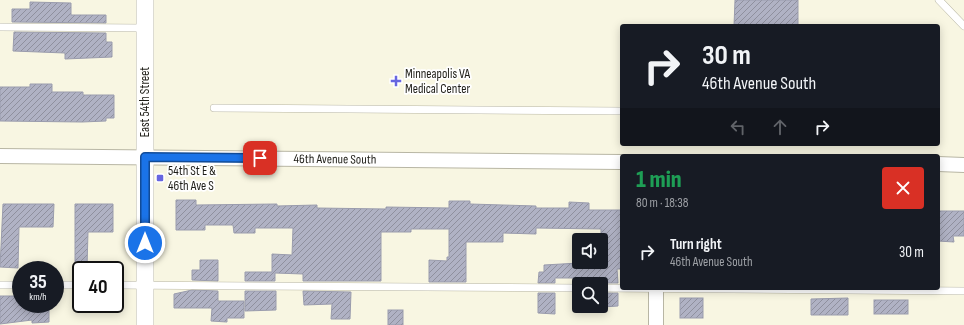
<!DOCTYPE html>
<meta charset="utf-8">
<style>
:root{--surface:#171b24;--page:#20242c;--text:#f1f3f6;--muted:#9ea1a6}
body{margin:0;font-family:"Sofia Sans Condensed",sans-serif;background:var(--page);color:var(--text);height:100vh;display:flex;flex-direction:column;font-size:15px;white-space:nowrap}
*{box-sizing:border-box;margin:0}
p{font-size:13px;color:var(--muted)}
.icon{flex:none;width:22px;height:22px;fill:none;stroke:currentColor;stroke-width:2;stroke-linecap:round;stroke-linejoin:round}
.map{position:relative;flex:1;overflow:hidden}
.side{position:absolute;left:620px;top:154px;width:320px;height:136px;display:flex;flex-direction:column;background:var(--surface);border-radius:4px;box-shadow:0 2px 10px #0003}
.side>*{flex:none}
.hud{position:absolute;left:620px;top:24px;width:320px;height:122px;border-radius:4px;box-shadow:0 2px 10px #0003;background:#171b24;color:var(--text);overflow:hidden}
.buttons{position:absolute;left:572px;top:233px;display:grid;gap:8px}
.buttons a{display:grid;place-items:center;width:36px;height:36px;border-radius:4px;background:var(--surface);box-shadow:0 2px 10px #0003;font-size:20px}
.speed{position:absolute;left:12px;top:261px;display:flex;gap:8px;font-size:20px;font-weight:700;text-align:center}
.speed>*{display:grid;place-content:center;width:52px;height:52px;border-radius:50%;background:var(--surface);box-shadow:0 2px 10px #0003;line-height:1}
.speed small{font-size:10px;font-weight:400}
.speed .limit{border:2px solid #111;border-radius:6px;background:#fff;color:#111}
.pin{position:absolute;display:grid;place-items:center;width:34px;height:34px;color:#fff;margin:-17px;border-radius:8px;box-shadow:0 2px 6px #0006}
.me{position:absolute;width:44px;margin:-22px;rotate:0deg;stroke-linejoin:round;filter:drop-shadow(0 0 3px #0008)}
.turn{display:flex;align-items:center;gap:14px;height:84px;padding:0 16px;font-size:18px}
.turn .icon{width:52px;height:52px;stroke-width:2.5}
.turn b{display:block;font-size:28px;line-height:34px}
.lanes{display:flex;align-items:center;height:38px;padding:0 16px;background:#0003;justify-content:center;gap:20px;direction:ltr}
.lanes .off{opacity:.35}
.round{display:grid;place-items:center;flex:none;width:42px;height:42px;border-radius:4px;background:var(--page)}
.headline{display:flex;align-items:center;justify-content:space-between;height:68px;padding:0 16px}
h1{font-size:24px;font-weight:800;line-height:30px;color:#1e9e55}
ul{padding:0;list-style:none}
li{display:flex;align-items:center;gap:12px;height:60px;padding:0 16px}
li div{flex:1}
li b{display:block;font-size:15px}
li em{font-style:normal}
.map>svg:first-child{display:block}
.building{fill:url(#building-hatch);stroke:#9a9cad}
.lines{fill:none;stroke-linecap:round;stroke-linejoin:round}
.service-casing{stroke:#b8b6a4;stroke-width:8}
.minor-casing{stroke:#b8b6a4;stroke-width:16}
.tertiary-casing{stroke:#b8b6a4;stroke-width:18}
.service{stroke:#fff;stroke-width:7}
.minor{stroke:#fff;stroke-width:14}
.tertiary{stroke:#fff;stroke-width:17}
.route-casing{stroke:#114b97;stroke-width:10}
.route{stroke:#1a73e8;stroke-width:7}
.poi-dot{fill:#6766e0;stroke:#fff;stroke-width:1.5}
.labels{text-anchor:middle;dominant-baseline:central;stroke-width:3.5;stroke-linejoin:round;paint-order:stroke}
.poi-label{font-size:13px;fill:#1e1d17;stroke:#fff;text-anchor:start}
.street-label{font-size:13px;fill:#1e1d17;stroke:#fff}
</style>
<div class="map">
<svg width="964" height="325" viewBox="0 0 964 325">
<defs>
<pattern id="building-hatch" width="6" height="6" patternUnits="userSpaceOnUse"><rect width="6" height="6" fill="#b0b2c4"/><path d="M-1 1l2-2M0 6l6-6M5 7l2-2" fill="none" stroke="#8f909e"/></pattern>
</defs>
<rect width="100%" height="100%" fill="#f8f6e2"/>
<!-- building -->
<g class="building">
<polygon points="735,0 798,0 798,26 734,26"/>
<polygon points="30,2 71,3 71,15 106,15 106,23 12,22 12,9 30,9"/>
<polygon points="14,32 106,33 106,42 112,42 112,57 65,59 65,53 13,51"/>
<polygon points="30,84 52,84 52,92 83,92 83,95 114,95 114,118 106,118 106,121 82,122 0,121 0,87 30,87"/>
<polygon points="176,200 196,200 196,205 277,204 277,206 317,205 317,208 386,209 386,207 449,208 449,201 470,201 470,204 536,206 536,208 569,208 569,202 589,203 589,210 622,210 622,269 617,269 618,283 601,283 601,278 555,278 555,283 538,283 539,272 544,272 544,265 579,263 579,262 601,262 601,229 536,228 536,234 503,233 503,242 466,242 466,282 429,282 429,260 447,261 447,257 449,257 449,229 411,229 411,232 381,232 381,281 303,281 303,274 275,273 275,281 245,281 245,272 272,272 272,254 292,255 293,228 255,228 255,233 234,233 233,225 205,225 205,230 176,230"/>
<polygon points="3,204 54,204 53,227 19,227 18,268 0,267"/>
<polygon points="75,204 113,204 113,232 88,232 87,267 75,267"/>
<polygon points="938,211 964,211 964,236 953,236 954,242 938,241"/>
<polygon points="200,260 218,260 218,281 192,280 192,270 200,270"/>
<polygon points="192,290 218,291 218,301 244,301 244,318 227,318 227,322 211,321 212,308 174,308 174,294"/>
<polygon points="245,291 276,291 276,310 245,311"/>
<polygon points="303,291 351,292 350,319 331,319 332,304 304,305"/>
<polygon points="538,293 555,293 555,314 538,313"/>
<polygon points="602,293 618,293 618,306 602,307"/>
<polygon points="0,296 18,296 18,304 49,304 49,322 32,323 32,320 0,324"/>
<rect x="680" y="298" width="23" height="20"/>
<polygon points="848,298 848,315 811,315 811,299"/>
<rect x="874" y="300" width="34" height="14"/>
<rect x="388" y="310" width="15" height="15"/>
</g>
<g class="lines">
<defs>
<g id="service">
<polyline points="939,0 964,26"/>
<polyline points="0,27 145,28"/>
<polyline points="214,108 622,111"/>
<polyline points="0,285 21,285"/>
<polyline points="55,285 81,285"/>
<polyline points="115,285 579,288"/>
<polyline points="601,288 964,291"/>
</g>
<g id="minor">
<path id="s1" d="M0,156L622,162"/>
<polyline points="938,164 964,165"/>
<polyline points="656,288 656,325"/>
</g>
<polyline id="tertiary" points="145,325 145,0"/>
</defs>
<!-- service casing -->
<use href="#service" class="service-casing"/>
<!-- minor casing -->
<use href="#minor" class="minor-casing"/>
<!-- tertiary casing -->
<use href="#tertiary" class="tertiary-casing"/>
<!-- service -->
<use href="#service" class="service"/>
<!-- minor -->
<use href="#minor" class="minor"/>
<!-- tertiary -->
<use href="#tertiary" class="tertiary"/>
</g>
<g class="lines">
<defs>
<polyline id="route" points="145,243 145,157 260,158"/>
</defs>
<!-- route casing -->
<use href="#route" class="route-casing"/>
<!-- route -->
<use href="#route" class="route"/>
</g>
<!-- markers -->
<g class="poi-dot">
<path d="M394 75h4v4h4v4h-4v4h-4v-4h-4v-4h4z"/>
<rect x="156" y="174" width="8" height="8" rx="2"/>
</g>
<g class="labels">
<!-- poi labels -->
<g class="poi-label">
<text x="405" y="74">Minneapolis VA<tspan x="405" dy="15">Medical Center</tspan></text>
<text x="168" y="171">54th St E &amp;<tspan x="168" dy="15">46th Ave S</tspan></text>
</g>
<!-- street labels -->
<g class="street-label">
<text transform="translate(145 102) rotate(-90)">East 54th Street</text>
<text stroke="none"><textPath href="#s1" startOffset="335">46th Avenue South</textPath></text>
</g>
</g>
</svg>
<div class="buttons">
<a><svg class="icon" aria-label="sound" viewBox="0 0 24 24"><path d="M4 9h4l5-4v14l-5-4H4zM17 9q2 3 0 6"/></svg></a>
<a><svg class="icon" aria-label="search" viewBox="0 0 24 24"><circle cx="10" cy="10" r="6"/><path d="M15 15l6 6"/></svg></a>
</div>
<div class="speed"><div>35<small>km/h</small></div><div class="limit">40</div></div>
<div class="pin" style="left:260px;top:158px;background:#d93025"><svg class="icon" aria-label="arrive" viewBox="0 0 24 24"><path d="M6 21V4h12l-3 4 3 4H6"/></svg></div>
<svg class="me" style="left:145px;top:243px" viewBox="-20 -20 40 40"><circle r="17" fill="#1a73e8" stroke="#fff" stroke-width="3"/><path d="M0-11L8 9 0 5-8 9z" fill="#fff"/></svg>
<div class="hud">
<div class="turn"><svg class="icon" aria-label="right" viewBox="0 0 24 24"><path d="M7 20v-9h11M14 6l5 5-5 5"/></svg><div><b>30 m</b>46th Avenue South</div></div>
<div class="lanes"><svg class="icon off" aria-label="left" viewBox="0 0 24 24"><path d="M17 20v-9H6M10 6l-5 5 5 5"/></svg><svg class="icon off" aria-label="ahead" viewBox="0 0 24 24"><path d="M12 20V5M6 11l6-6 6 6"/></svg><svg class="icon" aria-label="right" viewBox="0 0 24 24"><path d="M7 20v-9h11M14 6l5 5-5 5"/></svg></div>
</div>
<section class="side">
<div class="headline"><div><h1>1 min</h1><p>80 m · 18:38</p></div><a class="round" style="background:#d93025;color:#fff"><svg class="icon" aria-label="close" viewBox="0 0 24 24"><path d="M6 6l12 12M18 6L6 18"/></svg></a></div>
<ul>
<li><svg class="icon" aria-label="right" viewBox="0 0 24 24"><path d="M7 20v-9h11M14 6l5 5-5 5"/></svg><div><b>Turn right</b><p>46th Avenue South</p></div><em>30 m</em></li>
</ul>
</section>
</div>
